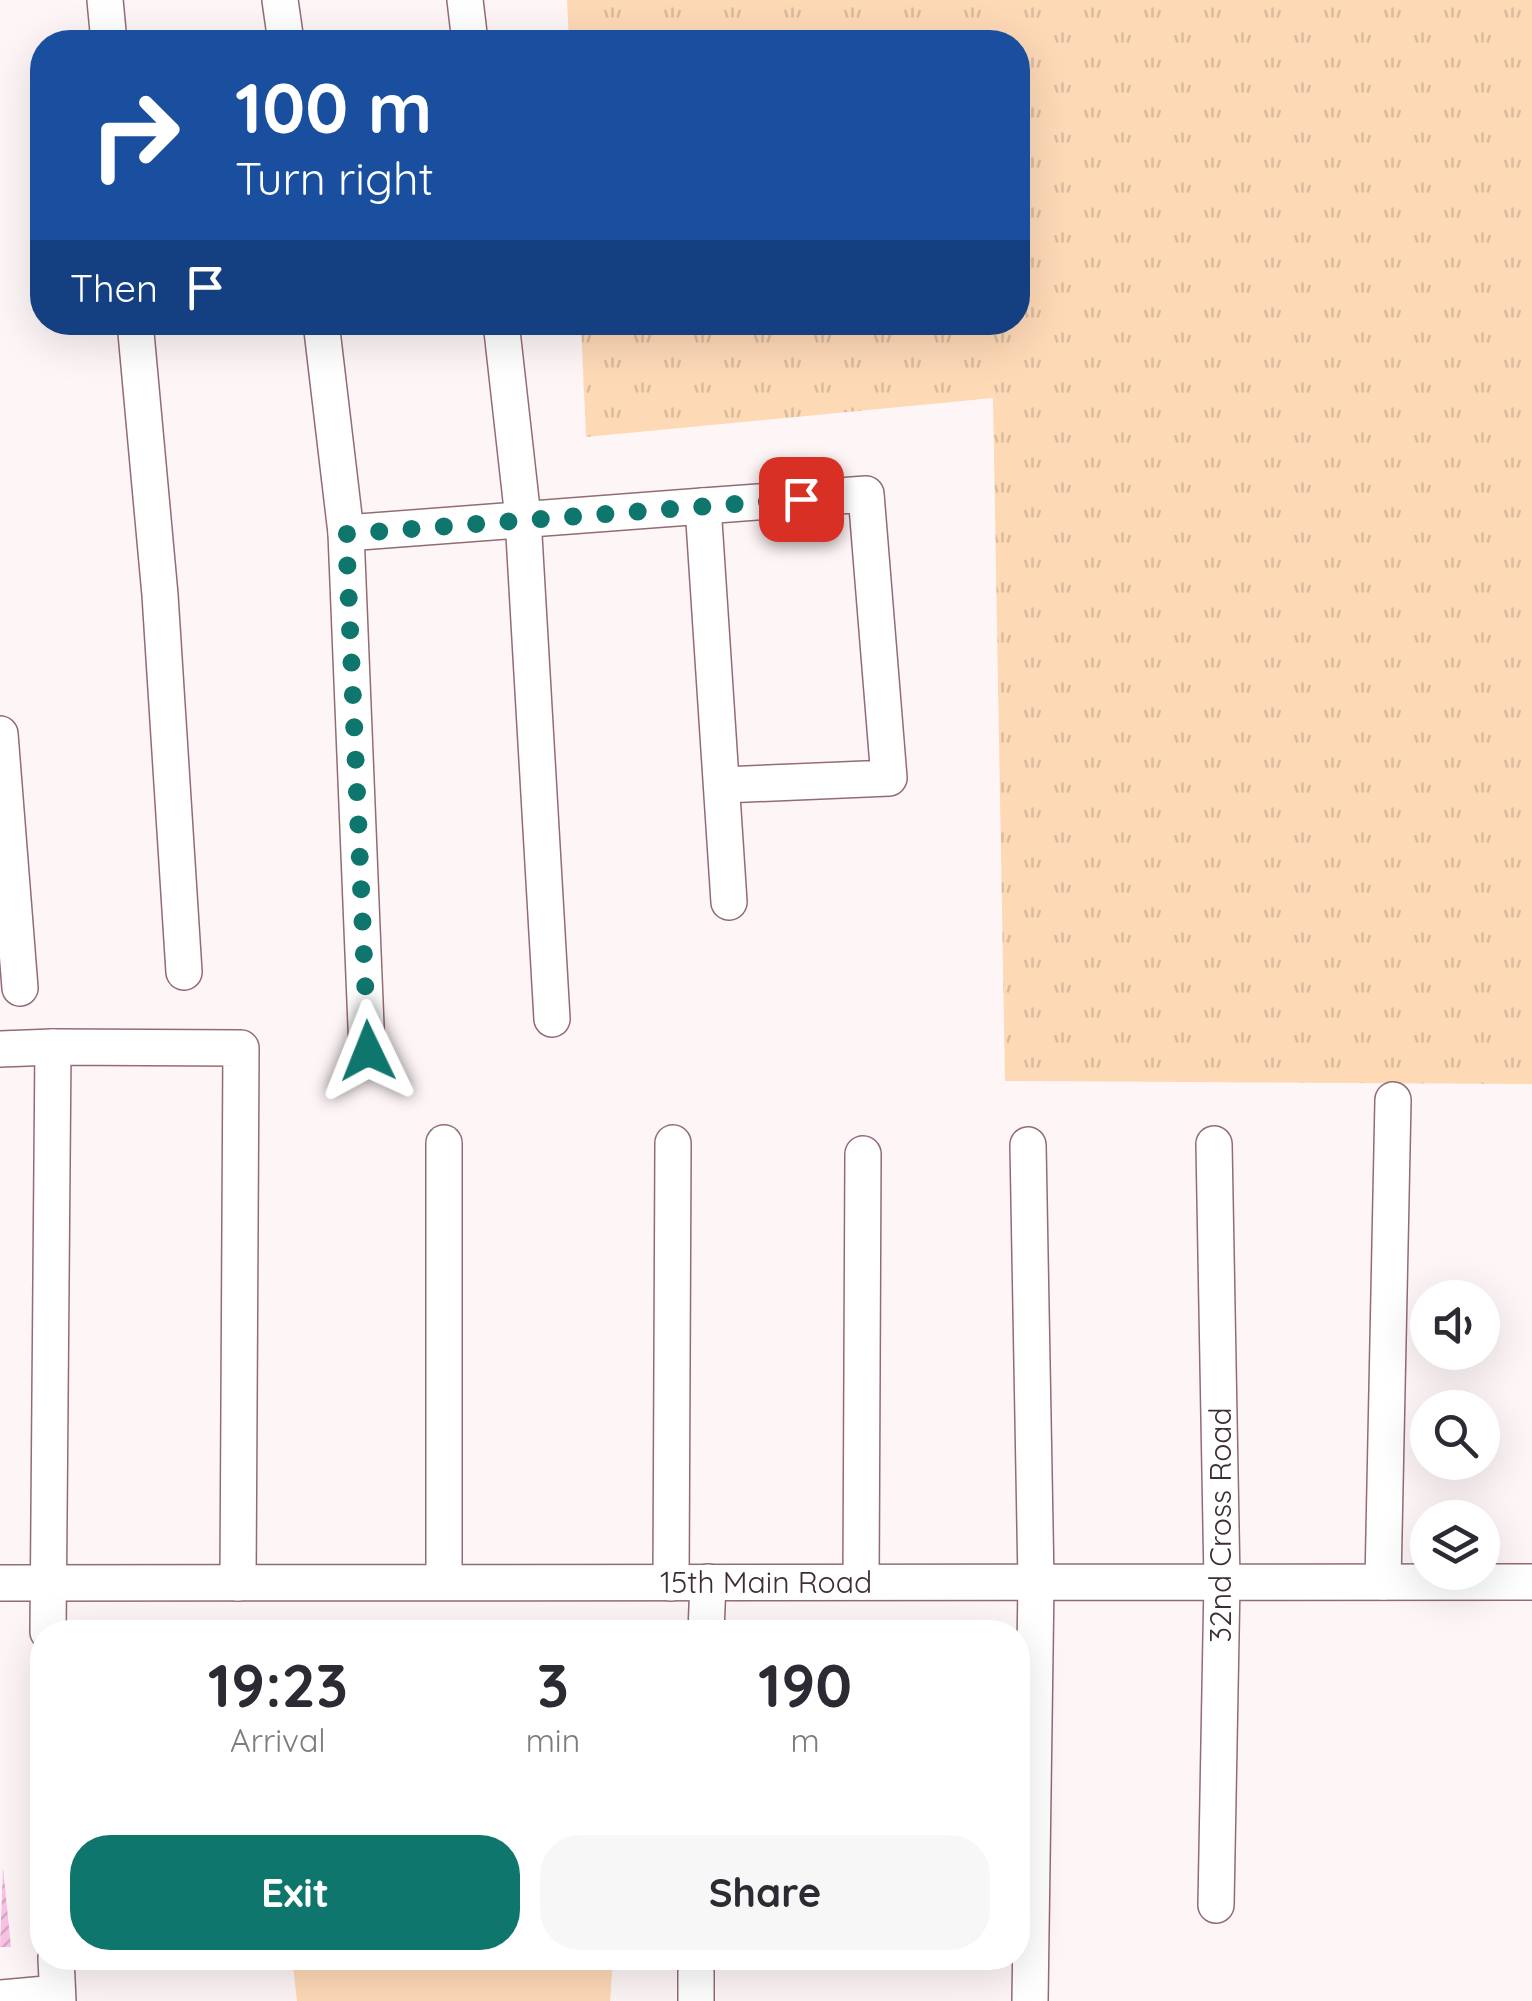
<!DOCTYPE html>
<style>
:root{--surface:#fff;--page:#f7f7f7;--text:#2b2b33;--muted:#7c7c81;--accent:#0f766e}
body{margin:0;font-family:Quicksand,sans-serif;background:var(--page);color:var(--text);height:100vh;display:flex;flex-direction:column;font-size:38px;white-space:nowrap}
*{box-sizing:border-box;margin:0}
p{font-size:32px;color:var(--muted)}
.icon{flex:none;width:55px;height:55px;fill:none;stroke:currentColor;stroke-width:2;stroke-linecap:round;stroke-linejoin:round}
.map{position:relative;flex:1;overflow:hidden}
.drawer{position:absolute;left:30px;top:1620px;width:1000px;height:350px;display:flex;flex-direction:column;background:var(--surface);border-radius:40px;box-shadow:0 10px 40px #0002}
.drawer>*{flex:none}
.guide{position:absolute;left:30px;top:30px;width:1000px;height:305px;border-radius:40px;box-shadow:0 10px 40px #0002;background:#1a4fa0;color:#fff;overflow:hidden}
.tools{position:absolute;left:1410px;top:1280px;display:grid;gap:20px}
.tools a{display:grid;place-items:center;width:90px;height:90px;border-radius:50%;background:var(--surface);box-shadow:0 10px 40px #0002;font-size:50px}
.pin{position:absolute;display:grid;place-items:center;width:85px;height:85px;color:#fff;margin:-42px;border-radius:20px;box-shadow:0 5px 15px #0006}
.me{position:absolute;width:110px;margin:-55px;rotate:358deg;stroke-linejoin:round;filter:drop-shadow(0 0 8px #0008)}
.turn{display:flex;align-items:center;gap:35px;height:210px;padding:0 40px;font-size:45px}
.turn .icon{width:130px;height:130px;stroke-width:2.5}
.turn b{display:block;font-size:70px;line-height:85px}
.then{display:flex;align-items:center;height:95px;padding:0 40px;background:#0003;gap:20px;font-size:38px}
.eta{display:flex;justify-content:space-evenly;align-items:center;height:170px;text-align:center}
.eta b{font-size:60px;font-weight:700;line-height:70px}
.primary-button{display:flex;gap:20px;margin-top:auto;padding:20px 40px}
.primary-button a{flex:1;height:115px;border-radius:40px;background:var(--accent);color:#fff;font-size:40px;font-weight:700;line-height:115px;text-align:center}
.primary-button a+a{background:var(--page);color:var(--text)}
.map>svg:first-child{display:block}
.grass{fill:url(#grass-tufts)}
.park{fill:#fed9b6}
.building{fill:url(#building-hatch)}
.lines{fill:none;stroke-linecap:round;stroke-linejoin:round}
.minor-casing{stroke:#936c72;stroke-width:38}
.minor{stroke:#fff;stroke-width:35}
.route{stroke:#0f766e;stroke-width:18;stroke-dasharray:0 32.4}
.labels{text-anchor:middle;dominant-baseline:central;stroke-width:8;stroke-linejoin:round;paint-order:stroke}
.street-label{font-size:30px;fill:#3f2e31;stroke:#fff}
</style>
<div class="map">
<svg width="1532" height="2001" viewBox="0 0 1532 2001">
<defs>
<pattern id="grass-tufts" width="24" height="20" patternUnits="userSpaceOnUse" patternTransform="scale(2.5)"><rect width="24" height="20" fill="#fed9b6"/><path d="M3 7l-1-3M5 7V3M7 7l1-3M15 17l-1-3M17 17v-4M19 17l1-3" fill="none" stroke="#dbbb9d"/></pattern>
<pattern id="building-hatch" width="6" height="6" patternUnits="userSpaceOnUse" patternTransform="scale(2.5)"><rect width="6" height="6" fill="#fac2e5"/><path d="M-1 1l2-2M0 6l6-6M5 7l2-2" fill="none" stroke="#d7a7c5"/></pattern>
</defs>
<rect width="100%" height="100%" fill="#fef5f6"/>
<!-- grass -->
<polygon class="grass" points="567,0 1532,0 1532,1084 1005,1081 993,398 586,437 581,323 1018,322 1018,42 569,42"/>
<!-- park -->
<polygon class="park" points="292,1958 613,1958 610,2001 297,2001"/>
<!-- building -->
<polygon class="building" points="3,1868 11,1947 0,1947"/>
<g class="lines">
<defs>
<g id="minor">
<polyline points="105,0 109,42"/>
<polyline points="280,0 286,42"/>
<polyline points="465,0 470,42"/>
<polyline points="135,322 160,595 184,972"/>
<polyline points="321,322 346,533 367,1051"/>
<polyline points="501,322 523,518 552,1019"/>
<polyline points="703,506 866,494 889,778 724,785"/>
<polyline points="346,533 703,506 729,902"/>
<polyline points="0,734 20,988"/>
<polyline points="0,1049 53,1047"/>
<polyline points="1214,1144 1222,1582 1216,1905"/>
<polyline points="1028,1145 1036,1582 1030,2001"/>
<polyline points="444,1582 444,1143"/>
<polyline points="861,1582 863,1154"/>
<polyline points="1383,1582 1393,1100"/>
<polyline points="0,1583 1532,1582"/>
<polyline points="671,1583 673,1143"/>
<polyline points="48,1632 53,1047 241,1048 238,1583"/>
<polyline points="706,1632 708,1582"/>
<polyline points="56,1958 58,2001"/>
<polyline points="0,1998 57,1993"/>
<polyline points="696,2001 696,1958"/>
</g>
</defs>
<!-- minor casing -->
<use href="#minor" class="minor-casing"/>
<!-- minor -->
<use href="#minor" class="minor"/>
</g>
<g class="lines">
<!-- route -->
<polyline class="route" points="368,1051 346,534 801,499"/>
</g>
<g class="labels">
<!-- street labels -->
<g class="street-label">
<text transform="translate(1220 1525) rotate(-90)">32nd Cross Road</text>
<text x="766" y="1582">15th Main Road</text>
</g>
</g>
</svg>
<div class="tools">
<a><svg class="icon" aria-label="sound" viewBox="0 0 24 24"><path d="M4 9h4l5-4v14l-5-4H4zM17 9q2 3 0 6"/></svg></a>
<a><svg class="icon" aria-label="search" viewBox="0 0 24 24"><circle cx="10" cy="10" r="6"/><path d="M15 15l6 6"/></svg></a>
<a><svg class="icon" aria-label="layers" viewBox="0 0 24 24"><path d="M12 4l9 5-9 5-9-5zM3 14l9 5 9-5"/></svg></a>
</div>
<div class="pin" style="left:801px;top:499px;background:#d93025"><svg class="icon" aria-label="arrive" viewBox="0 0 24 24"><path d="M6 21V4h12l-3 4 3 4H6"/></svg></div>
<svg class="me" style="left:368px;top:1051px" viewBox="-20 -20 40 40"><path d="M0-17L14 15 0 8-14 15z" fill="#0f766e" stroke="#fff" stroke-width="4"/></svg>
<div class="guide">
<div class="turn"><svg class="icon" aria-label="right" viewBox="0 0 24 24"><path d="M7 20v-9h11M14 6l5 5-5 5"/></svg><div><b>100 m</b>Turn right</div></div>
<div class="then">Then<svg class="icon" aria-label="arrive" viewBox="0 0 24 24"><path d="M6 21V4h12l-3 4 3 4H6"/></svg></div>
</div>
<section class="drawer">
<div class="eta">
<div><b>19:23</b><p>Arrival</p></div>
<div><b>3</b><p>min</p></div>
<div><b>190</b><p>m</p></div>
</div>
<div class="primary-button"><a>Exit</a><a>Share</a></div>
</section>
</div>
